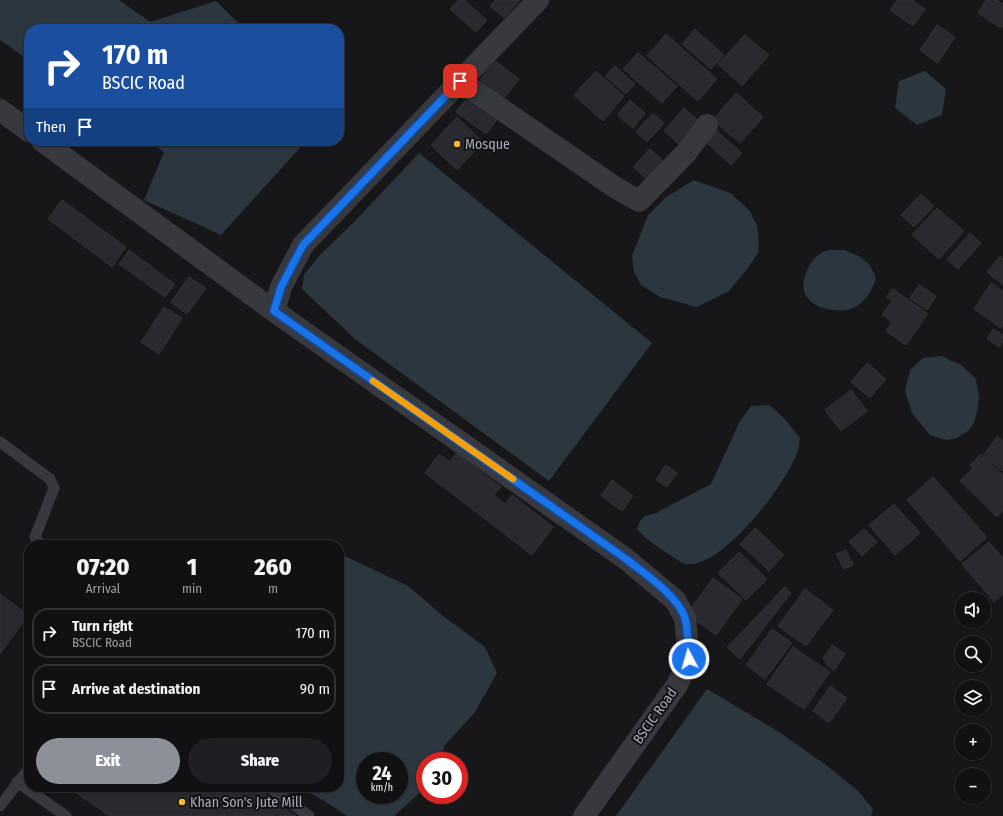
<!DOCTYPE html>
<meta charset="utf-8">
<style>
:root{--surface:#111114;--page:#1e1f22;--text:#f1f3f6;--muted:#9c9da0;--line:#303134;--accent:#8c9099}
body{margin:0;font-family:"Fira Sans Condensed",sans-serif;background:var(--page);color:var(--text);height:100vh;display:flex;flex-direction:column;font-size:15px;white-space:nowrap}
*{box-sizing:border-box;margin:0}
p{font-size:13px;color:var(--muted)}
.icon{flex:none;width:22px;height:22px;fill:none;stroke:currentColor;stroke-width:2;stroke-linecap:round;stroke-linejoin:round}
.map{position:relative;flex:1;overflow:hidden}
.details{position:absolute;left:24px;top:540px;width:320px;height:252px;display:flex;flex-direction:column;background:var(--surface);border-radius:16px;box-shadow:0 1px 3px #0004,0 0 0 1px var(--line)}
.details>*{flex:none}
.banner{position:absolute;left:24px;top:24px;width:320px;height:122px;border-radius:16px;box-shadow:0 1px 3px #0004,0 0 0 1px var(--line);background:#1a4fa0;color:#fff;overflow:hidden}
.controls{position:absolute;left:955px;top:592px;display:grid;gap:8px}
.controls a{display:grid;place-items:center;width:36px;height:36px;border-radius:50%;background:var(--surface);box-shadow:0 1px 3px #0004,0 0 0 1px var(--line);font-size:20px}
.speed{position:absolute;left:356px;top:752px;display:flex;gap:8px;font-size:20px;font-weight:700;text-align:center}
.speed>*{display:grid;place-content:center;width:52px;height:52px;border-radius:50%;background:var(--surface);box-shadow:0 1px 3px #0004,0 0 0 1px var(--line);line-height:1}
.speed small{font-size:10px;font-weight:400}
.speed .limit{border:6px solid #d22;background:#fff;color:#111}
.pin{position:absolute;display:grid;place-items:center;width:34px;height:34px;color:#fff;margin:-17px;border-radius:8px;box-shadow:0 2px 6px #0006}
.me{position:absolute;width:44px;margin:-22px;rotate:354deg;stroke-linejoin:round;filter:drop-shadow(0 0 3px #0008)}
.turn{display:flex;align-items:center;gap:14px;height:84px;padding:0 12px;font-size:18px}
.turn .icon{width:52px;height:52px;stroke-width:2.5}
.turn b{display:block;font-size:28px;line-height:34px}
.then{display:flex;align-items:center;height:38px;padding:0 12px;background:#0003;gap:8px;font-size:15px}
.eta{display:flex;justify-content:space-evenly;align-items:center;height:68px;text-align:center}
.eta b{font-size:24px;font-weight:800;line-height:28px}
.cta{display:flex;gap:8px;margin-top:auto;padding:8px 12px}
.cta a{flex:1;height:46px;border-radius:24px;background:var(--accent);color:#fff;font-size:16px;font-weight:800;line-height:46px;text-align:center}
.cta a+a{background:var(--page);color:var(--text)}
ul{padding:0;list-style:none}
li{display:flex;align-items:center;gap:12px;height:50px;margin:0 8px 6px;padding:0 4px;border:2px solid var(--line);border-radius:16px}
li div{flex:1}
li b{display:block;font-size:15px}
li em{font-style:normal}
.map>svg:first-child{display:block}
.water{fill:#2b363f;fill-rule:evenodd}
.building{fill:#2a2a2e;stroke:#313136}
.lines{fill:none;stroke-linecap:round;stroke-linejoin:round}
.lane{stroke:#38393f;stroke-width:11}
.street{stroke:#38393f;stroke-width:22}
.route-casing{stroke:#114b97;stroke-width:10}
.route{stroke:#1a73e8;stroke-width:7}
.slow{stroke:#f59e0b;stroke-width:7}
.poi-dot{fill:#ffbc2a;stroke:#121215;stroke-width:1.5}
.labels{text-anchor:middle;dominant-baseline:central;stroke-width:4;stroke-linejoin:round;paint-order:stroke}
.poi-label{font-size:14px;fill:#a8adbb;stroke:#121215;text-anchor:start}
.street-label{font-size:14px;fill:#a8adbb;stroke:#121215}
</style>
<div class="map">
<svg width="1003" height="816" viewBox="0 0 1003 816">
<rect width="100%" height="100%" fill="#17171a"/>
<!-- water -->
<g class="water">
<polygon points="0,0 119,0 150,22 216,1 244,29 29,29 29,60 0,40"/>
<polygon points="925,71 946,89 942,115 917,125 895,108 899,81"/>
<polygon points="148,141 306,141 221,235 144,200 164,152"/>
<polygon points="419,153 652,343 549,481 355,339 302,289 304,275 318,257 356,220"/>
<polygon points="694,180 730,193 749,210 757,225 759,243 758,253 747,269 729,291 697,307 660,297 641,285 634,272 632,256 648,215 665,198"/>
<path d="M844,250L859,256L870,265L876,278C868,302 854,315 828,309C819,307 813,305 807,297C797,284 810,256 825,251C830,249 838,250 844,250Z"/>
<polygon points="941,356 961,365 976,379 979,397 977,412 974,423 968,431 957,438 946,440 930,435 912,413 905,391 910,370 923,358"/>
<path d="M769,405L784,418L800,438C799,443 799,449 797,453C786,484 722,569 686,564C682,564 678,560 675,558C661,549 648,542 637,529L640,521L645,516L656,513L711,484L739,423L751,406Z"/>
<path d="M345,556L408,586L443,616L485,647L497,673L475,712L445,745L440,761H425V788L394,816H347L326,802L300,787H339V558ZM365,761H399V795H365Z"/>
<polygon points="707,689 779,732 826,765 857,790 873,809 871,816 616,816"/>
</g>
<!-- building -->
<g class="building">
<polygon points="458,0 464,0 487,20 476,32 450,9"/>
<polygon points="496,0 520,0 504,18 490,6"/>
<polygon points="897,0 912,0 925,9 913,26 890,10"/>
<polygon points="986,0 997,0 1003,4 1003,25 1001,28 978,13"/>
<polygon points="937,25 955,37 938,63 920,50"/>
<polygon points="695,29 724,55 711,69 682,44"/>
<polygon points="666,34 717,79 698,101 647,56"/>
<polygon points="745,35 769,55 742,86 718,64"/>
<polygon points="638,53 677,86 662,103 623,69"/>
<polygon points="495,61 519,79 504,98 480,80"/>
<polygon points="615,66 635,84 626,94 605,76"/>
<polygon points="596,71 624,96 603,121 574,95"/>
<polygon points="472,91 502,113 486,134 456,112"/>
<polygon points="736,93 763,117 740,143 713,120"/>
<polygon points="630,100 645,113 633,128 617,115"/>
<polygon points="684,108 700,122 680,145 664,131"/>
<polygon points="653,113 664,123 647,142 636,132"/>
<polygon points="457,117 483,142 457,170 431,145"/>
<polygon points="717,131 742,153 731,165 707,143"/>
<polygon points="650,149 667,164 650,182 633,167"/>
<polygon points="921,194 934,206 914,227 901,215"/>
<polygon points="62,200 126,247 112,267 48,219"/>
<polygon points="937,208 964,231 939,259 912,235"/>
<polygon points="970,233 981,243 958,269 947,259"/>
<polygon points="129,250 175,284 165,297 119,264"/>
<polygon points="1000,256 1003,259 1003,285 987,272"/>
<polygon points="189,277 206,288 187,314 171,302"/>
<polygon points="991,283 1003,291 1003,325 1001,328 974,309"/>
<polygon points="919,285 936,296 927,310 910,298"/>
<polygon points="893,289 928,314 906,345 886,331 892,322 882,315 892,301 886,297"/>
<polygon points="164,307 182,318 159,354 141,342"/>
<polygon points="993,329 1003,335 1003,341 999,347 987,339"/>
<polygon points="867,363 886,379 870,398 851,382"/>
<polygon points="851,390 867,411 841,431 825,410"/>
<polygon points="997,436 1003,441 1003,471 983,456"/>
<polygon points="456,453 501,487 494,495 505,504 512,495 553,527 532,555 425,473 439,454 450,462"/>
<polygon points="981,454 1003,475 1003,510 997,517 960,481 973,468 970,465"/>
<polygon points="666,465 677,473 667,487 656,480"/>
<polygon points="933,477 987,537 960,561 907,500"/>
<polygon points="612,480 633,496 622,511 601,496"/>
<polygon points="894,504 920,533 895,555 869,525"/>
<polygon points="755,528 784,555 769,571 740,544"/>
<polygon points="864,529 877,542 862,556 849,542"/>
<polygon points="989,542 1003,558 1003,594 994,602 962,564"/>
<polygon points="846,550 853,565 844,569 836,554"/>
<polygon points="739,552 767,579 746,600 718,573"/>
<polygon points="713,578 742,599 716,635 687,614"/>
<polygon points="785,587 791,593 740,659 727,647"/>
<polygon points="805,589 833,610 806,646 778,626"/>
<polygon points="0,594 28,615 0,654"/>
<polygon points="772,629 792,643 765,679 746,665"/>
<polygon points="832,645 845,654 834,671 828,666 823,658"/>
<polygon points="793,647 830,672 804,709 767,684"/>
<polygon points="830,686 847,698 829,723 813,711"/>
<polygon points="68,787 256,787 296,816 109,816"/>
</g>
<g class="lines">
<!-- lane -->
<g class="lane">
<polyline points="0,442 50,479 54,488 35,537 39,545"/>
<polyline points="17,782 66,816"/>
<polyline points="269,787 309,816"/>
<polyline points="0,806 29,768"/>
</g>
<!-- street -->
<g class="street">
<polyline points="538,0 303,245 281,287 274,311 626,559 675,600 685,618 689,659 677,685 584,816"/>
<polyline points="460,81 616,188 639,201 686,153 707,125"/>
<polyline points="0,110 29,131"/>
<polyline points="42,141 274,311"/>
</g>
</g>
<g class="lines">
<defs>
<path id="route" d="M460,81L303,245L281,287L274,311L626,559C644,573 678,596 685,618C688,629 688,647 689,659"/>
</defs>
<!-- route casing -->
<use href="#route" class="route-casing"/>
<!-- route -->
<use href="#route" class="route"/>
<!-- slow -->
<polyline class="slow" points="373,381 513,479"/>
</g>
<!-- markers -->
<g class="poi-dot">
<circle cx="457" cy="144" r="4"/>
<circle cx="182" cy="802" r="4"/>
</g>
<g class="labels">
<!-- poi labels -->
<g class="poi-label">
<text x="465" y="144">Mosque</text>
<text x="190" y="802">Khan Son's Jute Mill</text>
</g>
<!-- street labels -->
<g class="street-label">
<text transform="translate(655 716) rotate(-55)">BSCIC Road</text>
</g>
</g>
</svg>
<div class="controls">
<a><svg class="icon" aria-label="sound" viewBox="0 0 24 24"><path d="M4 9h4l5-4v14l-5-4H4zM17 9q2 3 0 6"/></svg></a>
<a><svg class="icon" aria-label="search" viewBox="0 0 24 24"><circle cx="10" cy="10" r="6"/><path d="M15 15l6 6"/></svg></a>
<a><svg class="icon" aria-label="layers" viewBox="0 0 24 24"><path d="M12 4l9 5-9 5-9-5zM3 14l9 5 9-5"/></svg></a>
<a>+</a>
<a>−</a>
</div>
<div class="speed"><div>24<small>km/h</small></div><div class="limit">30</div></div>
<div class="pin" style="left:460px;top:81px;background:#d93025"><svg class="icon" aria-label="arrive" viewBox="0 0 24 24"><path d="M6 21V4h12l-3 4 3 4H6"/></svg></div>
<svg class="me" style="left:689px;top:659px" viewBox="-20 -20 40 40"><circle r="17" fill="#1a73e8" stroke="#fff" stroke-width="3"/><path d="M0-11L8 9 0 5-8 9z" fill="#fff"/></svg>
<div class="banner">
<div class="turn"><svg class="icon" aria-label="right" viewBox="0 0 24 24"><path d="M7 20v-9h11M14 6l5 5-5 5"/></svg><div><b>170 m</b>BSCIC Road</div></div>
<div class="then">Then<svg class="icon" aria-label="arrive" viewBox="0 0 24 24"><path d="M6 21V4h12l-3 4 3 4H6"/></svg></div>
</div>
<section class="details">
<div class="eta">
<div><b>07:20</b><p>Arrival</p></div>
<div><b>1</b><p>min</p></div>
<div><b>260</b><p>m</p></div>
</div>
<ul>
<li><svg class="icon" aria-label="right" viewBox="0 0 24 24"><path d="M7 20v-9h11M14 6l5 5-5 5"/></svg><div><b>Turn right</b><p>BSCIC Road</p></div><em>170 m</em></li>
<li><svg class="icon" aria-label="arrive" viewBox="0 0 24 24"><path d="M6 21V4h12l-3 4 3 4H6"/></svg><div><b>Arrive at destination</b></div><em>90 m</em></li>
</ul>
<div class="cta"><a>Exit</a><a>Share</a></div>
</section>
</div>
